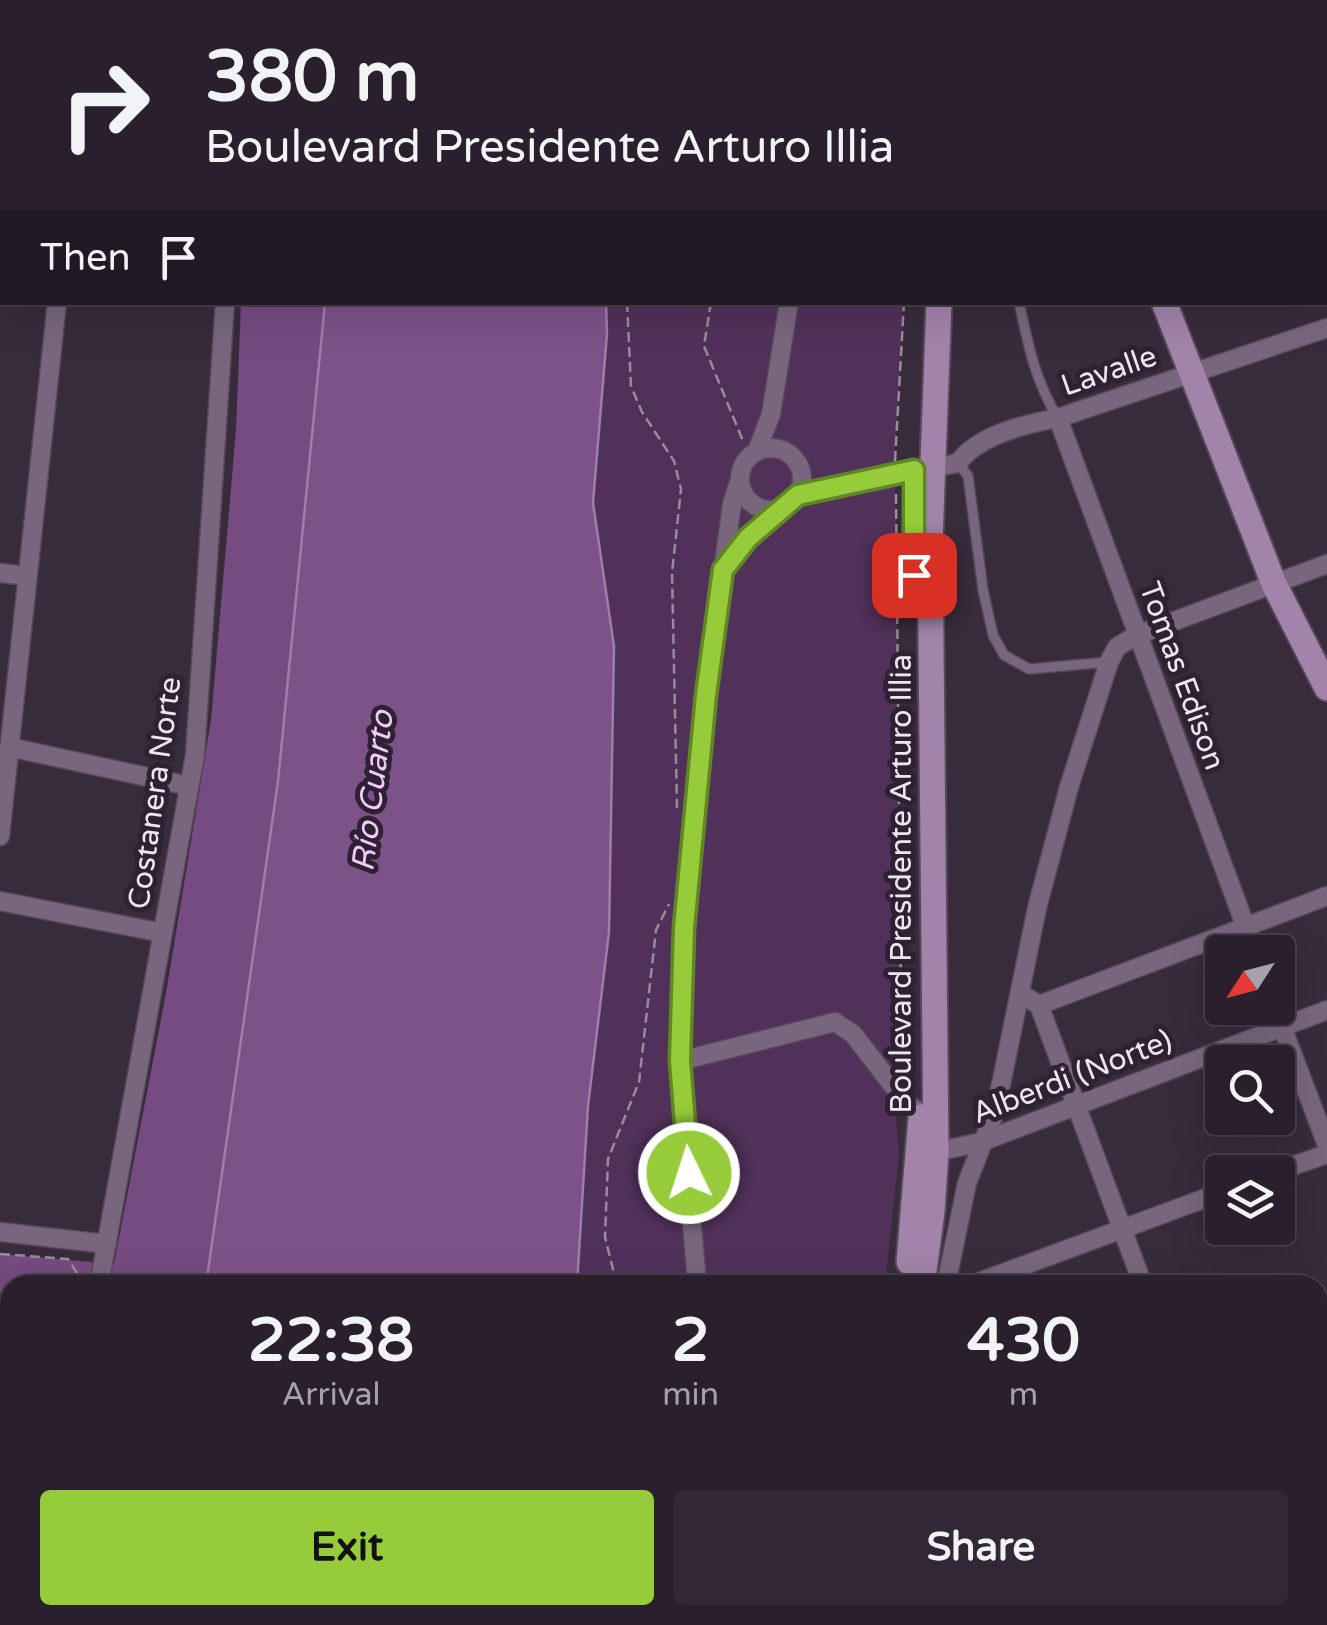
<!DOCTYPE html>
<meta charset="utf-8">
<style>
:root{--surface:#2a202d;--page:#322835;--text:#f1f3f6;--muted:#a5a3aa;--line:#463e49;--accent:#96cc3a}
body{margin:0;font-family:"Varela Round",sans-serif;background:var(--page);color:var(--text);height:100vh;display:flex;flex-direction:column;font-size:38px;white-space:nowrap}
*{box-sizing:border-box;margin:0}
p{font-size:32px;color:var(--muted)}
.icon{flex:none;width:55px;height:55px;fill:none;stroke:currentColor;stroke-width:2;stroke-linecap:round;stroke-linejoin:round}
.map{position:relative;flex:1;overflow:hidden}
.details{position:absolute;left:0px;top:1275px;width:1328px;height:350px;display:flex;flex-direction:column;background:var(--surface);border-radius:30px 30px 0 0;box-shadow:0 10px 40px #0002,0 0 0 2px var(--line)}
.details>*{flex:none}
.guide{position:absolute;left:0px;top:0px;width:1328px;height:305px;box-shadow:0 10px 40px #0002,0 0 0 2px var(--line);background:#2a202d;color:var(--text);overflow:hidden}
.needle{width:65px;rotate:234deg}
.fabs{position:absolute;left:1205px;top:935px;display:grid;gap:20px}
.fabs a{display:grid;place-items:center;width:90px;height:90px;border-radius:10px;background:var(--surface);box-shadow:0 10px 40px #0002,0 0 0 2px var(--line);font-size:50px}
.pin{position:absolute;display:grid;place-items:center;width:85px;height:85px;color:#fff;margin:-42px;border-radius:20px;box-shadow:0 5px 15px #0006}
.me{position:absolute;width:110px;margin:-55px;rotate:356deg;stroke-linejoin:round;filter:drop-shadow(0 0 8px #0008)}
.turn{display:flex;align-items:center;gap:35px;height:210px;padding:0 40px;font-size:45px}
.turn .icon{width:130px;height:130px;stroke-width:2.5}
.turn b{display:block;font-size:70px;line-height:85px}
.then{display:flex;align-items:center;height:95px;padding:0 40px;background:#0003;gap:20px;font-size:38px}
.eta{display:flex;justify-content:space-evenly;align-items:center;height:170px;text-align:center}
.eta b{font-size:60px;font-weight:700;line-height:70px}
.primary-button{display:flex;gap:20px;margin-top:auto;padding:20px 40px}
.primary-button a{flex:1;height:115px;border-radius:10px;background:var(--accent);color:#111;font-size:40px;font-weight:700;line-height:115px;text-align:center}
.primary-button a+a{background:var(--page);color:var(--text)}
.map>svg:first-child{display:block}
.green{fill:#51315a}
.forest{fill:#754b81}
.water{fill:#7d5289;stroke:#9f7ea8;stroke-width:2.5}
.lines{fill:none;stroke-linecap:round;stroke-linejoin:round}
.service-casing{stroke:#554959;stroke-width:12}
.minor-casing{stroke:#554959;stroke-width:21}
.secondary-casing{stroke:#554959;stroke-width:29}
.path{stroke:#978c9a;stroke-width:2.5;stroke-dasharray:10 5;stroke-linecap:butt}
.service{stroke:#79667e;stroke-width:9}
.minor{stroke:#79667e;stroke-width:18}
.secondary{stroke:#a283aa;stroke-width:25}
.route-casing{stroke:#628526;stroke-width:25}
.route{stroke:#96cc3a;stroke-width:18}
.labels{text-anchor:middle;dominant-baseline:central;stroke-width:10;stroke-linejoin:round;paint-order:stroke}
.street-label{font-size:30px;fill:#eee5f0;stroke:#2e2132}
.water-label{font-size:32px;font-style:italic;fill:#f0cafb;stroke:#2e2132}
</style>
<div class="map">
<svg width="1327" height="1625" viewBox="0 0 1327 1625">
<rect width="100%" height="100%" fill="#382b3c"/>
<!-- green -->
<g class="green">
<polygon points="606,303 904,303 895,451 901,998 896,1118 899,1154 885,1285 577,1285 588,1106 609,932 614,646 593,503 607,334"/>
<polygon points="498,1615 769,1615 764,1625 495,1625"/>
</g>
<!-- forest -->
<polygon class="forest" points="241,303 325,303 278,781 206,1285 10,1285 10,1615 142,1615 140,1625 0,1625 0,1254 114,1264 166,993 211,720 236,430"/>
<!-- water -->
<g class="water">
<polygon points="325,303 606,303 607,334 593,503 614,646 609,932 588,1106 577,1285 206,1285 278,781"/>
<polygon points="142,1615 498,1615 495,1625 140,1625"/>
</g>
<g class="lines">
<defs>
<g id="service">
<path d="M1019,302C1028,344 1035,381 1058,418"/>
<polyline points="958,463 968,476 983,590 993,635 1004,655 1029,669 1109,662"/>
</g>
<g id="minor">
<polyline points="91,2 91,0"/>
<polyline points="250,2 251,0"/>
<polyline points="1325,76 1327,75"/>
<polyline points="0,77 2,77"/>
<polyline points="0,240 2,241"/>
<polyline points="1058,418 1255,952"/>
<circle cx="771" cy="479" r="31"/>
<polyline points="757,451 771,414 789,302"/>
<path d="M798,495L958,463C978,435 1025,424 1058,418L1327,328"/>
<polyline points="723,570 748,538 781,509"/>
<polyline points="0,573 27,576"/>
<polyline points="9,747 189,786"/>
<polyline points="0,836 57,302"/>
<polyline points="0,901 163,933"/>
<polyline points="1021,994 1039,1005 1327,896"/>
<polyline points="1039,1005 1143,1285"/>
<polyline points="1275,1008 1327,1145"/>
<polyline points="680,1061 835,1022 853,1034 908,1105 931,1119"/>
<polyline points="936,1152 981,1142 1327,1010"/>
<polyline points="1275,1172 1327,1154"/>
<polyline points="0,1232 107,1244"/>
<polyline points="99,1285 195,755 225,302"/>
<path d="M697,1285C692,1210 680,1132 680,1057C681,872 707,687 732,504L740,479"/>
<polyline points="946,1285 967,1183 996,1109 1037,908 1069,787 1109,662 1117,647 1137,635 1327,564"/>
<polyline points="971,1285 1222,1192"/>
<polyline points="1318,1409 1327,1405"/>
<polyline points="1271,1615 1275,1625"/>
<polyline points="48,1625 49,1615"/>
<polyline points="605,1625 605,1615"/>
<polyline points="855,1625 860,1615"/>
</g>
<g id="secondary">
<polyline points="979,2 980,0"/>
<polyline points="997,2 998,0"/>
<polyline points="1214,2 1216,0"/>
<polyline points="1164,302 1274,584 1327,688"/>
<polyline points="909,1262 921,1117"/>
<polyline points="922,1285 932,1212 936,1152 930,540 939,302"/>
<polyline points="786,1625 791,1615"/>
</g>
</defs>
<!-- service casing -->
<use href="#service" class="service-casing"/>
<!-- minor casing -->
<use href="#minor" class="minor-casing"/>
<!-- secondary casing -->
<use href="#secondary" class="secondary-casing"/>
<!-- path -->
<g class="path">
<polyline points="1055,0 1055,2"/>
<polyline points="625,2 626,0"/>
<polyline points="785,2 790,0"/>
<polyline points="627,302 631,386 642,412 674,461 681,489 672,573 677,808"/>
<polyline points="711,302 704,346 743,441"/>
<polyline points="895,461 904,302"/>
<polyline points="896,494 901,998 906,1076"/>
<polyline points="0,1254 68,1259 77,1273 75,1285"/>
<polyline points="617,1285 605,1237 608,1159 639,1082 656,930 669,904"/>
<polyline points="0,1354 9,1371 10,1401"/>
<polyline points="0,1493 10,1494"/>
<polyline points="654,1615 660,1625"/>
</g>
<!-- service -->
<use href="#service" class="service"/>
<!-- minor -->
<use href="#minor" class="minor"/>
<!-- secondary -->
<use href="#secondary" class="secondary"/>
</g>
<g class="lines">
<defs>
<polyline id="route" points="689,1173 680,1061 684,928 706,695 723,570 748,538 798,495 914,470 914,575"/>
</defs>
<!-- route casing -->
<use href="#route" class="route-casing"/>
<!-- route -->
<use href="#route" class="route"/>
</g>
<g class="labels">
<!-- street labels -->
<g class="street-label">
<text transform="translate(1109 371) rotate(-19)">Lavalle</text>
<text transform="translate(1182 676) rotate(70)">Tomas Edison</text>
<text transform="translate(155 793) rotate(-82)">Costanera Norte</text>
<text transform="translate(901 884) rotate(-90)">Boulevard Presidente Arturo Illia</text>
<text transform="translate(1072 1077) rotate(-21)">Alberdi (Norte)</text>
</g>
<!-- water labels -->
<g class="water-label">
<text transform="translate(373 791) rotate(-83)">Río Cuarto</text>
</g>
</g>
</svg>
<div class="fabs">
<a><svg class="needle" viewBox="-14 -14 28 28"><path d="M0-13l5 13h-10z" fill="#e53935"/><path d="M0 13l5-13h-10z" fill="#a5a3aa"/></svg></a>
<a><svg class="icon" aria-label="search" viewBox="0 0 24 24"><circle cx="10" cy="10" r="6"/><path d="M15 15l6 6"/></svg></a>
<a><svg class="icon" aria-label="layers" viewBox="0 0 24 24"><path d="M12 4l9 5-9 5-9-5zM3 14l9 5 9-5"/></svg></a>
</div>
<div class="pin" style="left:914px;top:575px;background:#d93025"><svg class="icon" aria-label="arrive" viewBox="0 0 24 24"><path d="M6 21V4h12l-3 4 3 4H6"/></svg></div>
<svg class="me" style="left:689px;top:1173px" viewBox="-20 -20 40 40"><circle r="17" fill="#96cc3a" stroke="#fff" stroke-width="3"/><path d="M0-11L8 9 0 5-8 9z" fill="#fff"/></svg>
<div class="guide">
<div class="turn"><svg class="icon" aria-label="right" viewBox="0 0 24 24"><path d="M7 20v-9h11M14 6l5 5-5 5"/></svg><div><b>380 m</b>Boulevard Presidente Arturo Illia</div></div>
<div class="then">Then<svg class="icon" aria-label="arrive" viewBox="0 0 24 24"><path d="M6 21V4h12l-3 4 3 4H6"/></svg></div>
</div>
<section class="details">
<div class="eta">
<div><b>22:38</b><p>Arrival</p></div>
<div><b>2</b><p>min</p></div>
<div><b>430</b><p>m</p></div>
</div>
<div class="primary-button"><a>Exit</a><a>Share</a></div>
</section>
</div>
